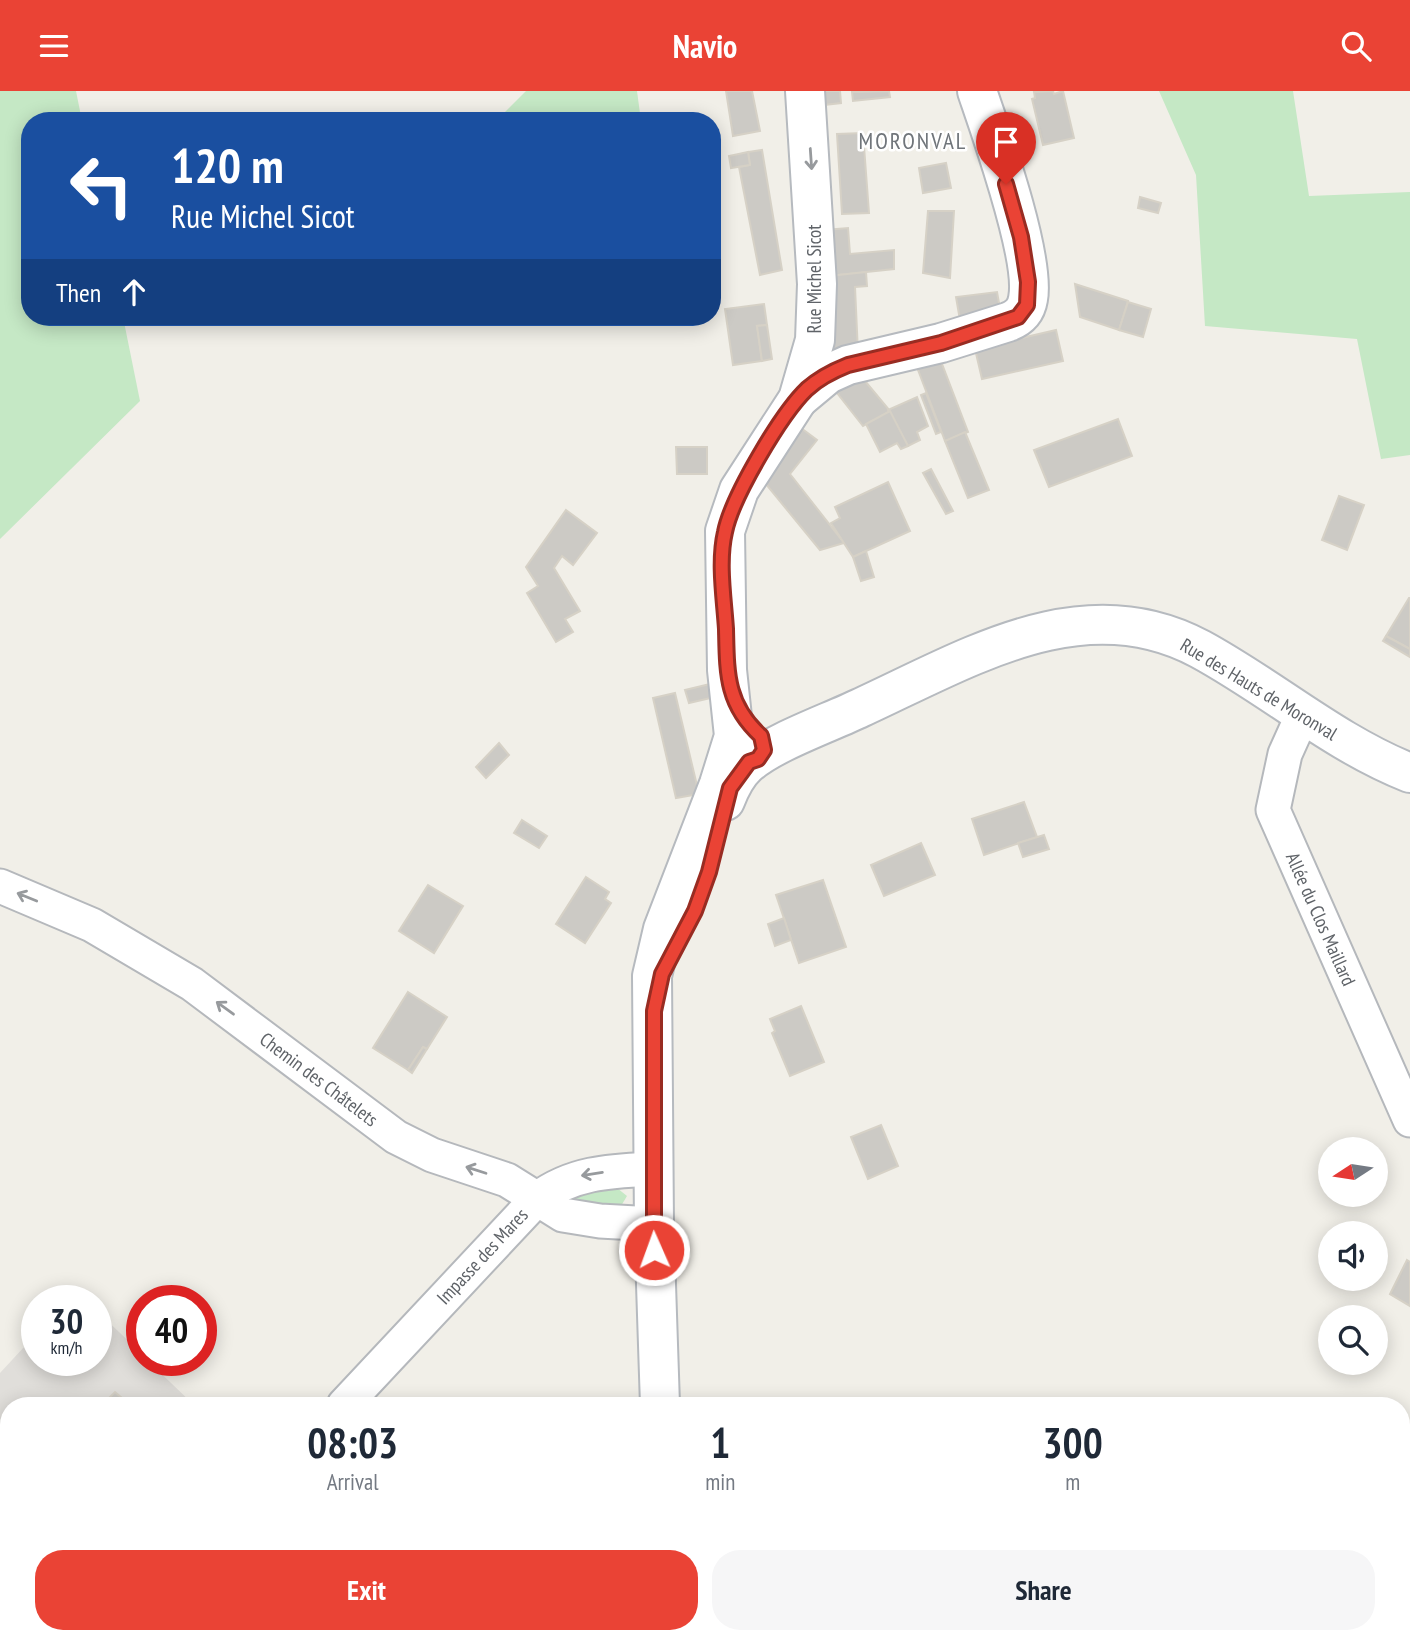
<!DOCTYPE html>
<meta charset="utf-8">
<style>
:root{--surface:#fff;--page:#f6f6f7;--text:#1f2937;--muted:#747a83;--accent:#ea4335}
body{margin:0;font-family:"PT Sans Narrow",sans-serif;background:var(--page);color:var(--text);height:100vh;display:flex;flex-direction:column;font-size:26px;white-space:nowrap}
*{box-sizing:border-box;margin:0}
p{font-size:23px;color:var(--muted)}
.icon{flex:none;width:38px;height:38px;fill:none;stroke:currentColor;stroke-width:2;stroke-linecap:round;stroke-linejoin:round}
.map{position:relative;flex:1;overflow:hidden}
.drawer{position:absolute;left:0px;top:1306px;width:1410px;height:247px;display:flex;flex-direction:column;background:var(--surface);border-radius:28px 28px 0 0;box-shadow:0 4px 18px #0003}
.drawer>*{flex:none}
.top-card{position:absolute;left:21px;top:21px;width:700px;height:214px;border-radius:28px;box-shadow:0 4px 18px #0003;background:#1a4fa0;color:#fff;overflow:hidden}
.needle{width:46px;rotate:258deg}
.controls{position:absolute;left:1318px;top:1046px;display:grid;gap:14px}
.controls a{display:grid;place-items:center;width:70px;height:70px;border-radius:50%;background:var(--surface);box-shadow:0 4px 18px #0003;font-size:35px}
.speed{position:absolute;left:21px;top:1194px;display:flex;gap:14px;font-size:35px;font-weight:700;text-align:center}
.speed>*{display:grid;place-content:center;width:91px;height:91px;border-radius:50%;background:var(--surface);box-shadow:0 4px 18px #0003;line-height:1}
.speed small{font-size:18px;font-weight:400}
.speed .limit{border:10px solid #d22;background:#fff;color:#111}
.pin{position:absolute;display:grid;place-items:center;width:60px;height:60px;color:#fff;margin:-72px -30px;border-radius:50% 50% 50% 0;rotate:-45deg;box-shadow:0 0 7px #0007}
.pin .icon{rotate:45deg}
.me{position:absolute;width:77px;margin:-38px;rotate:358deg;stroke-linejoin:round;filter:drop-shadow(0 0 5px #0008)}
.turn{display:flex;align-items:center;gap:24px;height:147px;padding:0 35px;font-size:32px}
.turn .icon{width:91px;height:91px;stroke-width:2.5}
.turn b{display:block;font-size:49px;line-height:60px}
.then{display:flex;align-items:center;height:66px;padding:0 35px;background:#0003;gap:14px;font-size:26px}
.eta{display:flex;justify-content:space-evenly;align-items:center;height:119px;text-align:center}
.eta b{font-size:42px;font-weight:800;line-height:49px}
.cta{display:flex;gap:14px;margin-top:auto;padding:14px 35px}
.cta a{flex:1;height:80px;border-radius:28px;background:var(--accent);color:#fff;font-size:28px;font-weight:800;line-height:80px;text-align:center}
.cta a+a{background:var(--page);color:var(--text)}
header{display:flex;justify-content:space-between;align-items:center;height:91px;padding:0 35px;background:var(--accent);color:#fff;font-size:32px;font-weight:800}
.map>svg:first-child{display:block}
.industrial{fill:#e0deda}
.green{fill:#c5e8c5}
.building{fill:#cccac5;stroke:#d6d1c6;stroke-width:2}
.lines{fill:none;stroke-linecap:round;stroke-linejoin:round}
.street-casing{stroke:#b5b8bc;stroke-width:37}
.secondary-casing{stroke:#b6babf;stroke-width:42}
.street{stroke:#fff;stroke-width:33}
.secondary{stroke:#fff;stroke-width:38}
.oneway{stroke:#979a9d}
.route-casing{stroke:#982c22;stroke-width:18}
.route{stroke:#ea4335;stroke-width:12}
.labels{text-anchor:middle;dominant-baseline:central;stroke-width:5;stroke-linejoin:round;paint-order:stroke}
.street-label{font-size:19px;fill:#5f6368;stroke:#fff}
.quarter-label{font-size:23px;letter-spacing:2px;fill:#70757a;stroke:#fff}
</style>
<header><svg class="icon" aria-label="menu" viewBox="0 0 24 24"><path d="M4 6h16M4 12h16M4 18h16"/></svg>Navio<svg class="icon" aria-label="search" viewBox="0 0 24 24"><circle cx="10" cy="10" r="6"/><path d="M15 15l6 6"/></svg></header>
<div class="map">
<svg width="1410" height="1551" viewBox="0 0 1410 1551">
<rect width="100%" height="100%" fill="#f1efe8"/>
<!-- industrial -->
<polygon class="industrial" points="96,1219 142,1263 142,1269 147,1269 194,1314 9,1314 9,1544 339,1544 347,1551 0,1551 0,1282 37,1242 37,1269 96,1269"/>
<!-- green -->
<g class="green">
<polygon points="0,0 76,0 82,30 30,30 30,226 123,226 140,310 0,448"/>
<polygon points="526,0 637,0 641,30 496,30"/>
<polygon points="1159,0 1293,0 1309,105 1410,101 1410,364 1381,368 1357,248 1205,235 1196,84"/>
<polygon points="617,1097 627,1105 621,1115 577,1116 561,1101"/>
</g>
<!-- building -->
<g class="building">
<polygon points="726,0 752,0 760,40 733,45"/>
<polygon points="815,0 840,0 841,12 816,15"/>
<polygon points="889,0 890,6 853,10 852,1"/>
<polygon points="1053,0 1054,3 1063,0 1074,47 1043,54 1032,8 1035,7 1034,1"/>
<polygon points="863,42 869,122 842,123 837,43"/>
<polygon points="762,59 782,179 760,184 739,76 750,74 748,61"/>
<polygon points="748,61 750,74 731,77 729,65"/>
<polygon points="946,72 951,97 923,102 919,77"/>
<polygon points="1140,106 1161,112 1158,122 1138,117"/>
<polygon points="928,120 954,120 950,187 923,182"/>
<polygon points="848,137 850,163 894,159 894,178 829,185 825,139"/>
<polygon points="866,181 867,195 855,196 858,262 831,269 829,185"/>
<polygon points="1075,193 1128,210 1119,239 1080,226"/>
<polygon points="997,201 1001,223 960,229 956,206"/>
<polygon points="1128,211 1151,218 1143,246 1119,239"/>
<polygon points="764,213 767,234 757,235 762,270 733,274 725,218"/>
<polygon points="767,234 772,268 762,270 757,235"/>
<polygon points="1056,239 1063,270 982,288 975,258"/>
<polygon points="939,265 968,341 945,350 915,271"/>
<polygon points="860,284 890,320 863,335 834,298"/>
<polygon points="926,302 941,341 936,343 921,304"/>
<polygon points="917,306 928,335 917,341 920,349 908,355 888,319"/>
<polygon points="890,320 908,355 901,358 897,352 880,361 866,333"/>
<polygon points="1118,328 1132,365 1049,396 1034,359"/>
<polygon points="801,337 817,349 790,383 844,452 820,459 765,392"/>
<polygon points="965,341 989,399 968,407 945,350"/>
<polygon points="676,356 707,356 707,383 677,383"/>
<polygon points="931,378 953,420 946,423 923,382"/>
<polygon points="888,391 910,440 853,466 831,432 840,427 835,416"/>
<polygon points="1339,405 1364,414 1347,459 1322,449"/>
<polygon points="566,419 597,442 573,474 562,465 554,477 580,520 565,528 573,541 556,551 527,502 538,495 526,476"/>
<polygon points="866,460 874,486 861,490 853,466"/>
<polygon points="1409,507 1410,507 1410,558 1386,545"/>
<polygon points="1386,545 1410,558 1410,566 1383,550"/>
<polygon points="714,592 715,606 689,612 685,599"/>
<polygon points="675,602 699,703 676,707 653,607"/>
<polygon points="499,652 509,664 486,687 476,676"/>
<polygon points="1024,711 1037,746 984,764 972,728"/>
<polygon points="522,729 547,745 539,757 514,742"/>
<polygon points="1044,744 1049,758 1023,766 1018,752"/>
<polygon points="921,752 935,784 884,805 871,774"/>
<polygon points="586,786 609,801 605,808 611,812 585,852 556,833"/>
<polygon points="823,789 846,856 799,872 776,804"/>
<polygon points="428,794 463,815 434,862 399,840"/>
<polygon points="784,827 791,849 775,855 768,833"/>
<polygon points="408,901 447,926 427,958 423,956 408,979 373,957"/>
<polygon points="801,915 824,971 790,985 772,942 775,940 770,928"/>
<polygon points="423,956 427,958 412,982 408,979"/>
<polygon points="881,1034 898,1075 868,1088 851,1046"/>
<polygon points="1407,1169 1410,1171 1410,1215 1390,1203"/>
<polygon points="115,1301 130,1314 102,1314"/>
<polygon points="9,1415 9,1544 36,1544 29,1551 11,1551 0,1541 0,1424"/>
<polygon points="253,1544 303,1544 311,1551 247,1551"/>
</g>
<g class="lines">
<defs>
<g id="street">
<polyline points="1303,623 1285,663 1273,719 1410,1029"/>
<polyline points="0,795 92,834 192,893 396,1046 432,1064 507,1089 563,1124 600,1130 654,1133"/>
<path d="M344,1314L537,1108C573,1081 611,1080 653,1078"/>
<polyline points="126,1551 133,1544"/>
</g>
<g id="secondary">
<path d="M798,308L828,283L848,274L941,252L1008,231C1019,227 1026,220 1028,208C1036,167 992,44 977,0"/>
<path d="M725,710C730,697 737,683 747,674C771,652 829,632 860,617C967,568 1083,495 1200,558C1272,597 1334,652 1410,682"/>
<polyline points="660,1314 654,1133 652,885 663,838 719,693 734,645 727,579 725,440 739,399 798,308 815,249 817,193 805,0"/>
<polyline points="683,1544 685,1551"/>
</g>
</defs>
<!-- street casing -->
<use href="#street" class="street-casing"/>
<!-- secondary casing -->
<use href="#secondary" class="secondary-casing"/>
<!-- street -->
<use href="#street" class="street"/>
<!-- secondary -->
<use href="#secondary" class="secondary"/>
</g>
<!-- one-way arrows -->
<defs><path id="oneway-shaft" d="M-6 0H5M1.5-3L5.5 0L1.5 3" fill="none" stroke-width="1.6" stroke-linecap="round" stroke-linejoin="round" transform="scale(1.75)"/></defs>
<g class="oneway">
<use href="#oneway-shaft" transform="translate(811 68) rotate(86)"/>
<use href="#oneway-shaft" transform="translate(27 806) rotate(-158)"/>
<use href="#oneway-shaft" transform="translate(225 917) rotate(-144)"/>
<use href="#oneway-shaft" transform="translate(476 1079) rotate(-162)"/>
<use href="#oneway-shaft" transform="translate(592 1083) rotate(171)"/>
</g>
<g class="lines">
<defs>
<path id="route" d="M654,1159V920L662,883L695,820L709,781L730,697L749,671L758,668L764,659L761,645C726,613 727,582 726,538C724,507 718,471 725,441C732,406 781,323 807,298C819,287 833,280 848,274L941,252L1018,226L1027,214L1028,191L1021,146L1006,93"/>
</defs>
<!-- route casing -->
<use href="#route" class="route-casing"/>
<!-- route -->
<use href="#route" class="route"/>
</g>
<g class="labels">
<!-- street labels -->
<g class="street-label">
<text transform="translate(814 188) rotate(-90)">Rue Michel Sicot</text>
<text transform="translate(1259 598) rotate(31)">Rue des Hauts de Moronval</text>
<text transform="translate(1321 828) rotate(66)">Allée du Clos Maillard</text>
<text transform="translate(319 988) rotate(37)">Chemin des Châtelets</text>
<text transform="translate(482 1165) rotate(-47)">Impasse des Mares</text>
</g>
<!-- quarter labels -->
<g class="quarter-label">
<text x="913" y="49">MORONVAL</text>
</g>
</g>
</svg>
<div class="controls">
<a><svg class="needle" viewBox="-14 -14 28 28"><path d="M0-13l5 13h-10z" fill="#e53935"/><path d="M0 13l5-13h-10z" fill="#747a83"/></svg></a>
<a><svg class="icon" aria-label="sound" viewBox="0 0 24 24"><path d="M4 9h4l5-4v14l-5-4H4zM17 9q2 3 0 6"/></svg></a>
<a><svg class="icon" aria-label="search" viewBox="0 0 24 24"><circle cx="10" cy="10" r="6"/><path d="M15 15l6 6"/></svg></a>
</div>
<div class="speed"><div>30<small>km/h</small></div><div class="limit">40</div></div>
<div class="pin" style="left:1006px;top:93px;background:#d93025"><svg class="icon" aria-label="arrive" viewBox="0 0 24 24"><path d="M6 21V4h12l-3 4 3 4H6"/></svg></div>
<svg class="me" style="left:654px;top:1159px" viewBox="-20 -20 40 40"><circle r="17" fill="#ea4335" stroke="#fff" stroke-width="3"/><path d="M0-11L8 9 0 5-8 9z" fill="#fff"/></svg>
<div class="top-card">
<div class="turn"><svg class="icon" aria-label="left" viewBox="0 0 24 24"><path d="M17 20v-9H6M10 6l-5 5 5 5"/></svg><div><b>120 m</b>Rue Michel Sicot</div></div>
<div class="then">Then<svg class="icon" aria-label="ahead" viewBox="0 0 24 24"><path d="M12 20V5M6 11l6-6 6 6"/></svg></div>
</div>
<section class="drawer">
<div class="eta">
<div><b>08:03</b><p>Arrival</p></div>
<div><b>1</b><p>min</p></div>
<div><b>300</b><p>m</p></div>
</div>
<div class="cta"><a>Exit</a><a>Share</a></div>
</section>
</div>
